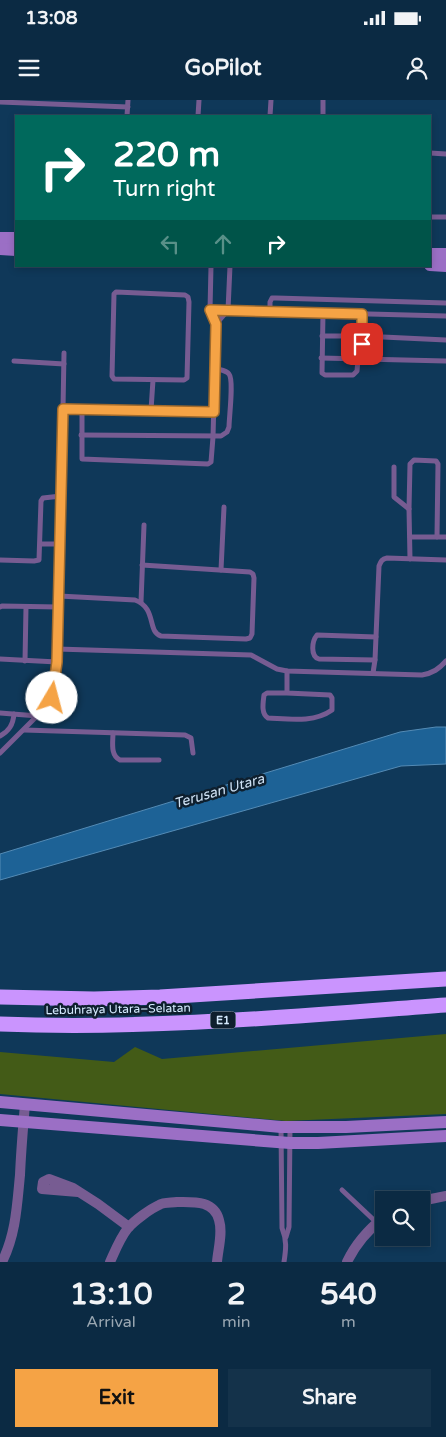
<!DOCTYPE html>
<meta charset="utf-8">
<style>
:root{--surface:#0b2a43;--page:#14324a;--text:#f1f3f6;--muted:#9aa7b2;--line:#2b465c;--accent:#f5a345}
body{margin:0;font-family:"Varela Round",sans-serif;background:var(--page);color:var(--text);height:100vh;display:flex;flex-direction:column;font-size:19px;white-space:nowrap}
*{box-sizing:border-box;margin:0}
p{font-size:16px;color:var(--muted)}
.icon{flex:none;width:28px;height:28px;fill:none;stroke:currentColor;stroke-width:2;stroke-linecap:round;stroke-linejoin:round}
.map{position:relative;height:1162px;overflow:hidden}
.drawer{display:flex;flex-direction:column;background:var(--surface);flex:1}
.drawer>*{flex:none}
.hud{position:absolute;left:15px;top:15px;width:416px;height:152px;border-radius:0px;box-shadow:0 2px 8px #0003,0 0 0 1px var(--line);background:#00695c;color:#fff;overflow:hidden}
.controls{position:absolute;left:375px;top:1091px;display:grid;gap:10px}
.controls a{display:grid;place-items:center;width:55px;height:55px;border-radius:0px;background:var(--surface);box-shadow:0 2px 8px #0003,0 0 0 1px var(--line);font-size:25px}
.pin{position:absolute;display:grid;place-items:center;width:42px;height:42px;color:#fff;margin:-21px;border-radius:10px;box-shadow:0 2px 8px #0006}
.me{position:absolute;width:55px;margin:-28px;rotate:8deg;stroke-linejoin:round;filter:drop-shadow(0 0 4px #0008)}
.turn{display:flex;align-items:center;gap:18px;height:105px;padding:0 15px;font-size:22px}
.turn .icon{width:65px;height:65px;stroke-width:2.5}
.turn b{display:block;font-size:35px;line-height:42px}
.lanes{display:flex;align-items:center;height:48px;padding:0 15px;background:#0003;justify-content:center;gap:25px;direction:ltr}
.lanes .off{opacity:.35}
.eta{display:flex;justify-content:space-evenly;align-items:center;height:85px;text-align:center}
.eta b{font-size:30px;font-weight:700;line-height:35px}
.cta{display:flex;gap:10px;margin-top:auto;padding:10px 15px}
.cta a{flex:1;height:58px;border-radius:0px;background:var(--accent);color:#111;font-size:20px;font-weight:700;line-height:58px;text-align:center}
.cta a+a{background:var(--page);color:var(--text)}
.status{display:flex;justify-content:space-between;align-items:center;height:35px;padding:0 25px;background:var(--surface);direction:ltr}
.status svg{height:14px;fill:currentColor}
header{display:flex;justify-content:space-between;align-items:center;height:65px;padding:0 15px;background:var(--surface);font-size:22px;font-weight:700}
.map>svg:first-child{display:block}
.green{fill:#435b17}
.water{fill:#1d6296;stroke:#548bb5}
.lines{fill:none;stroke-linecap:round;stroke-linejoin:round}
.lane{stroke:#775c92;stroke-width:5}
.street{stroke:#775c92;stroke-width:10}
.secondary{stroke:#9b6fc5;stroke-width:12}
.highway{stroke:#ca94fe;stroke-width:15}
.route-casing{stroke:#9f6a2d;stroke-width:12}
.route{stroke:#f5a345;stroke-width:9}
.labels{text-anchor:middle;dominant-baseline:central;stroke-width:5;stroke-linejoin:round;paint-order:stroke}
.shield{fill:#0e1f2e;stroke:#99adc0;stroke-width:1}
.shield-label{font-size:11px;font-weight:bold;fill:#d4eafe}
.street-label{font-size:12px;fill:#d4eafe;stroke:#0e1f2e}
.water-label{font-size:14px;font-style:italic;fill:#cfe2f5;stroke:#0e1f2e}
</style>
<div class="status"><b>13:08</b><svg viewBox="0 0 49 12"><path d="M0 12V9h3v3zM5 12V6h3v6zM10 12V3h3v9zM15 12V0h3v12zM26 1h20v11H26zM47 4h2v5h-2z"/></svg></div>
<header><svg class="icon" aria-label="menu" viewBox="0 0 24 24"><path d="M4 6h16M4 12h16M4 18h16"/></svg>GoPilot<svg class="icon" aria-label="person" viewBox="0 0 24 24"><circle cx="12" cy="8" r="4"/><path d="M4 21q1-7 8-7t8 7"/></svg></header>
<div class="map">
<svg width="446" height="1162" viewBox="0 0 446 1162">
<rect width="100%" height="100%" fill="#0f3859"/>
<!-- green -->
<polygon class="green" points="446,934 446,1014 286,1021 0,994 0,952 114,962 135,947 162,959"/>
<!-- water -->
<polygon class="water" points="436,627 446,627 446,664 401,666 0,780 0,754 400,632"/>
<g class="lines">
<!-- lane -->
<g class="lane">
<polyline points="0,2 128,7"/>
<polyline points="127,16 128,0"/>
<polyline points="198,16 199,0"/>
<polyline points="270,16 271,0"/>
<polyline points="323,16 323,0"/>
<polyline points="430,53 446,54"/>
<polyline points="430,117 446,117"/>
<polygon points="116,192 185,195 188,197 189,202 187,278 184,280 114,279 112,276 114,194"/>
<polyline points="210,210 446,216"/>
<polyline points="270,211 270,202 272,198 276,198 446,203"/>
<polyline points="323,213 322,273 325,275 353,275 357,271 358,259"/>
<polyline points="216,224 228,210 230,166"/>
<polyline points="322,236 362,236 446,240"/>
<polyline points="362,244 362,213"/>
<polyline points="321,258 446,261"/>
<polyline points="14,261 64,264"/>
<polyline points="63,309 64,253"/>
<polyline points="82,310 82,359 208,364 211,362 213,337 216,224 210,210 211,166"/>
<polyline points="151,310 153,280"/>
<path d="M81,335L221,336L227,332L229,327C229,318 234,280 229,274C226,270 219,270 214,268"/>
<polyline points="394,367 394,397 409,409"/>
<polyline points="410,437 446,437"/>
<polyline points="41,444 60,444"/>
<polyline points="410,459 409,409 410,364 414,360 436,361 438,364 437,437"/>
<polyline points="0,460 34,461 39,460 41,401 43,398 61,396"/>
<polyline points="221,470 224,407"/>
<path d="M59,496L135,500C157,508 147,532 161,536L246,539L250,538L252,534L254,478L253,474L250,472L142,465"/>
<polyline points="141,502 144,425"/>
<polyline points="0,507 2,506 58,507"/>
<path d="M57,549L251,555L277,569L287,571L422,575C433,573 439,569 446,561"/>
<polyline points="0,559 57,562"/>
<path d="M375,560L319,559C310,556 312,541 317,535L376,537"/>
<polyline points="25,561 26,507"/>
<path d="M373,573L375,560L379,466C381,461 382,459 387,458L446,460"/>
<path d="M287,593H267L264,595C263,603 261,614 268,618C289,619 314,623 332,610V598L330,595L287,593V571"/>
<polyline points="0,613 38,616"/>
<polyline points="24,630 185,635 191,638 193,653"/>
<path d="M113,633C113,642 110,655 120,660H159"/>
<path d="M0,636C9,631 13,625 14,614"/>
<path d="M0,653L46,607C55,593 55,578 57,562L63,309L213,312"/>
<path d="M281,1028L282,1128C287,1140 286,1149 284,1162"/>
<polyline points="342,1090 377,1123"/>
<polyline points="286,1137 289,1127 290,1029"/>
</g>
<!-- street -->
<g class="street">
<polyline points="78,1092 42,1089 43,1082 49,1079 73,1088 98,1104 129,1127"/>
<polyline points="421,1101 446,1096"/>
<path d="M2,1162C16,1134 17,1105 20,1075C21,1051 23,1028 25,1004"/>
<path d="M110,1162C115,1151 120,1138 128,1128C134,1121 150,1109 159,1105C164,1102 171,1103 177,1102C193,1102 214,1100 219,1120C223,1133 218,1149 217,1162"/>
<path d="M347,1162C355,1145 369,1129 384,1117"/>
</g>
<!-- secondary -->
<g class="secondary">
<polyline points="0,138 16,138"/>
<polyline points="0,149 16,150"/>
<polyline points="430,154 446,154"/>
<polyline points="430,165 446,166"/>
<polyline points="0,1002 281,1027 346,1027 446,1022"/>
<polyline points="0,1020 290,1043 318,1043 446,1036"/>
</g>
<!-- highway -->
<g class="highway">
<polyline points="0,897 94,899 160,897 446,879"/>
<path d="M0,924C149,930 298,916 446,905"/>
</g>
</g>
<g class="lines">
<defs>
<polyline id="route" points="52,598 57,562 63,309 214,312 216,224 210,210 362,214 362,244"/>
</defs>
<!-- route casing -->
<use href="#route" class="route-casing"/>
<!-- route -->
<use href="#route" class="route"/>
</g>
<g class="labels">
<!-- shield labels -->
<rect class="shield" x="210.5" y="911.5" width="25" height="17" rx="4"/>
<g class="shield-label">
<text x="223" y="920">E1</text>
</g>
<!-- street labels -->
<g class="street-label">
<text transform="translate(118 909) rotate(-1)">Lebuhraya Utara–Selatan</text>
</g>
<!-- water labels -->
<g class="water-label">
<text transform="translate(219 691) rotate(-16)">Terusan Utara</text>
</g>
</g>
</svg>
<div class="controls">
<a><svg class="icon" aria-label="search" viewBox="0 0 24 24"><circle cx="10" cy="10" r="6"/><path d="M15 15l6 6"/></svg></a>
</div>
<div class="pin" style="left:362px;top:244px;background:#d93025"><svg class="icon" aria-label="arrive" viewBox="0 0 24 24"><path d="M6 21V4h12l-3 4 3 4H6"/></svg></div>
<svg class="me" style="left:52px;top:598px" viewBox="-20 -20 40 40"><circle r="19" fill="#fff"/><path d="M0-13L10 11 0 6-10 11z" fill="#f5a345"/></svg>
<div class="hud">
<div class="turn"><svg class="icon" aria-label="right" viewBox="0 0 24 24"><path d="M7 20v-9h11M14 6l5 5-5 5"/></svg><div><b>220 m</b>Turn right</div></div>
<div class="lanes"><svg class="icon off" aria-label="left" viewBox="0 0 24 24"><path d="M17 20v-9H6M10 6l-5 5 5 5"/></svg><svg class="icon off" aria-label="ahead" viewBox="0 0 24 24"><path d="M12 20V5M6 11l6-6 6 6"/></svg><svg class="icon" aria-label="right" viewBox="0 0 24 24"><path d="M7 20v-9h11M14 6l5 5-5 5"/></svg></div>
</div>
</div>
<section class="drawer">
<div class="eta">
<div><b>13:10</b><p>Arrival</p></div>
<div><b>2</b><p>min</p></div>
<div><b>540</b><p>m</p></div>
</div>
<div class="cta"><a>Exit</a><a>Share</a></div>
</section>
